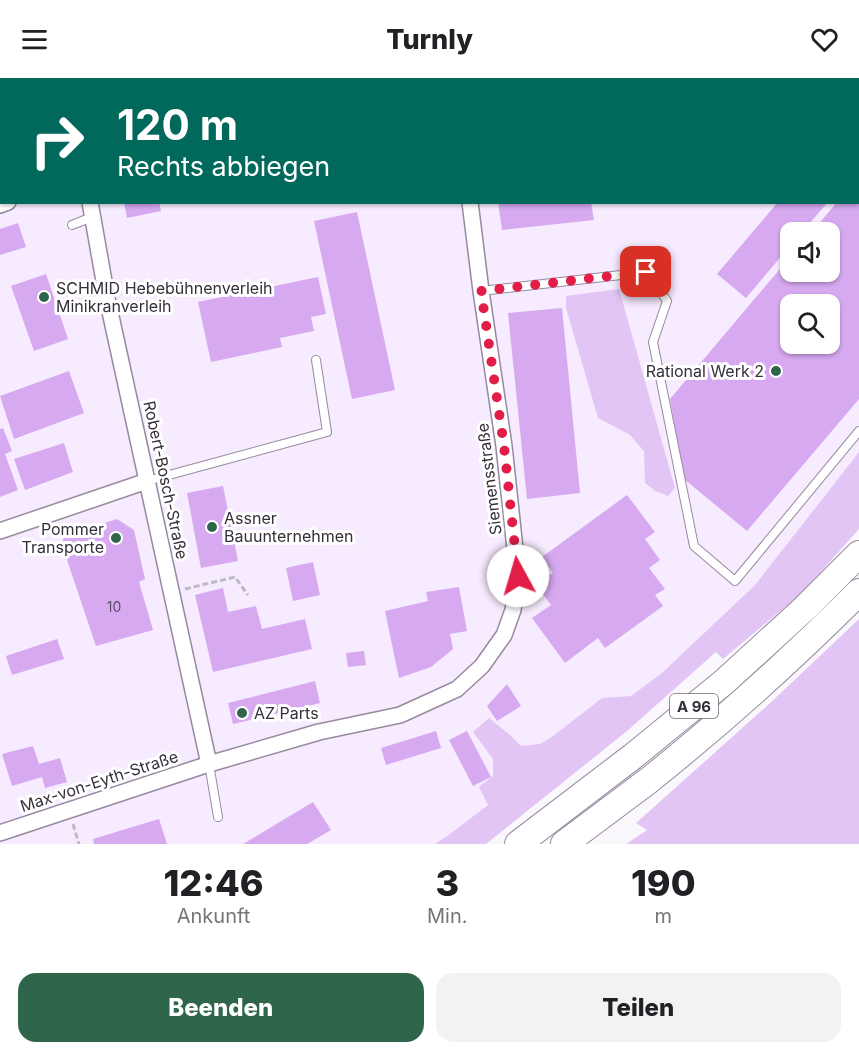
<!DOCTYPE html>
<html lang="de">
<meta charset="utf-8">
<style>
:root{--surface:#fff;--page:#f2f2f2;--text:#202124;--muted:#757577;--accent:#2f654b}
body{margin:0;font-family:Inter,sans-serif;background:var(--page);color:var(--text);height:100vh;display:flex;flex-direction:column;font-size:22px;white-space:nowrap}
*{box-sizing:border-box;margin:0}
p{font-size:20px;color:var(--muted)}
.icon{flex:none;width:33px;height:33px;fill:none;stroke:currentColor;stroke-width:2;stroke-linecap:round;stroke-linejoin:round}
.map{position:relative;height:766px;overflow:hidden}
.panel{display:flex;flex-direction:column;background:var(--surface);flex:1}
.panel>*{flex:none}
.hud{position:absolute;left:0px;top:0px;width:860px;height:126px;box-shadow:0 2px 4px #0004;background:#00695c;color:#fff;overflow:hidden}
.fabs{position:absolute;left:780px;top:144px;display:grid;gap:12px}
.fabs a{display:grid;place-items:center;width:60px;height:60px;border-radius:12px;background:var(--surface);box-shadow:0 2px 4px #0004;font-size:30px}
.pin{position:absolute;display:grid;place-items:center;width:51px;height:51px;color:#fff;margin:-26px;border-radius:12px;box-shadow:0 3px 9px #0006}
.me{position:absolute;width:66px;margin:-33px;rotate:354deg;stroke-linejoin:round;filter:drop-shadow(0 0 4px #0008)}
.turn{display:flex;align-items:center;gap:21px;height:126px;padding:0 18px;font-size:27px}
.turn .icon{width:78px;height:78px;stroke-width:2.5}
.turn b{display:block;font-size:42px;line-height:51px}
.eta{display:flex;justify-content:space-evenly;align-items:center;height:102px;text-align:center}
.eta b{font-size:36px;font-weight:800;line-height:42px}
.action{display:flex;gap:12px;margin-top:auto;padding:12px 18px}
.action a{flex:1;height:69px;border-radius:18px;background:var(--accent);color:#fff;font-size:24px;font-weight:800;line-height:69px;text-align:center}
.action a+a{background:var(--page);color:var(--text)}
header{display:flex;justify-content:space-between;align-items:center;height:78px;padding:0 18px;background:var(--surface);font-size:27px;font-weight:800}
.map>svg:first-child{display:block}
.built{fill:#f7ebff;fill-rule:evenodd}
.green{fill:#e3c5f5}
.building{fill:#d6a9f1;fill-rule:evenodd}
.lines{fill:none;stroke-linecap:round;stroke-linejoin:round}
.service-casing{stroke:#97899f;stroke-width:10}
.minor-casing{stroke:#97899f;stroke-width:18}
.motorway-casing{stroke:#97899f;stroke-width:28}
.path{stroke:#bebac1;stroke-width:3;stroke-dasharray:6 3;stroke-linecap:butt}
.service{stroke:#fff;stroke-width:8}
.minor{stroke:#fff;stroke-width:15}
.motorway{stroke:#fff;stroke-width:26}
.route{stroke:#e11d48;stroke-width:10;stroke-dasharray:0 18}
.poi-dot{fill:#2f654b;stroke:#fff;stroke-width:2}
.labels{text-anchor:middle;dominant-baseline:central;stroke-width:6;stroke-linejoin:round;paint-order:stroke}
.number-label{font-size:14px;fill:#5d4e67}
.shield{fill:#fff;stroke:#726d74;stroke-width:1.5}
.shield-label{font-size:15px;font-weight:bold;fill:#352f39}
.poi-label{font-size:16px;fill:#352f39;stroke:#fff;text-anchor:start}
.street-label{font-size:16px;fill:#352f39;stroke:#fff}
</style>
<header><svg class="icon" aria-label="menu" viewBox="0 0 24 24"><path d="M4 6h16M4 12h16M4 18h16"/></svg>Turnly<svg class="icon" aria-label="heart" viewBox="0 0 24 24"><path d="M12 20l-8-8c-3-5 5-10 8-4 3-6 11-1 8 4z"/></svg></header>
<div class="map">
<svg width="859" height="766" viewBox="0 0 859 766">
<rect width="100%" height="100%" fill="#fbf8fd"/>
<!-- built -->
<path class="built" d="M0,0H859V374L755,507L705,554L627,653L486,766H0ZM2,2H858V124H2ZM790,154H830V194H790ZM790,226H830V266H790Z"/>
<!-- green -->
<g class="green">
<polygon points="619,211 675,410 668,418 655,413 645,405 644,373 630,357 598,340 566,230 566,218"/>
<polygon points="859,374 859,451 803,514 723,581 716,574 627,653 486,766 435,766 450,756 488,727 479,709 493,698 493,681 473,654 489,640 509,656 521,668 540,666 552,659 602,620 631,618 662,595 755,507"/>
<polygon points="859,541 859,766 626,766 647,752 636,745 768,627"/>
</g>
<!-- building -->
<g class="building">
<polygon points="124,124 159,124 161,133 127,140"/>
<polygon points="498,124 591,124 594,142 502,152"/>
<polygon points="778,124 828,124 802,154 790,154 790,168 746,220 717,196"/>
<path d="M837,124H859V321L747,453L684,401L670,321L790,179V194H830V154H812ZM790,226H830V266H790Z"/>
<polygon points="357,134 395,312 352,321 314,143"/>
<polygon points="18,145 26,169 0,177 0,151"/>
<polygon points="46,196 68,261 34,273 11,208"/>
<polygon points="318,199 326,236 311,239 314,253 280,260 282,269 211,284 198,224"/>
<polygon points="562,230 580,415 527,421 508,235"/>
<polygon points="69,293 84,335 14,361 0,318"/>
<polygon points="3,350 12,373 5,376 18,412 0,419 0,351"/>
<polygon points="64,365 73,394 25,412 14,381"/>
<polygon points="223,408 238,483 201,490 187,415"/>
<polygon points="627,417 655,454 645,461 660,482 649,490 665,511 655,517 663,528 605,570 598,560 565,585 532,540 551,527 536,507 553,495 542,479"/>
<polygon points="117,441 134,452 145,501 139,504 153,552 96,568 62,467 64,458"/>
<polygon points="313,484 320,517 293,523 286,490"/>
<polygon points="459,509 467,553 450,556 453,571 431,589 399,600 385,533 428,523 426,514"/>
<polygon points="223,510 228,534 256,528 262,551 305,541 312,571 213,594 195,517"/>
<polygon points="57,561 64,581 12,597 6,578"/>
<polygon points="364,573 366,587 348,589 346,575"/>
<polygon points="315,603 320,625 233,646 228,625"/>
<polygon points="507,606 521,628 497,643 487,628"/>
<polygon points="436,653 441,670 386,687 381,670"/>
<polygon points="467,653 491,699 473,708 449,662"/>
<polygon points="33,668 39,686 60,680 67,704 45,710 42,699 12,708 2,676"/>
<polygon points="313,724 331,752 307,766 243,766"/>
<polygon points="159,741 167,766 94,766 93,761"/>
</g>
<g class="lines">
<defs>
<g id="service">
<polyline points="153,2 160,0"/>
<polyline points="72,147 92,139"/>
<polyline points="481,213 647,194 667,223 653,264 694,468 735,503 859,353"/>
<polyline points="86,224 107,220"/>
<polyline points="147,403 327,354 316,282"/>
<polyline points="209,686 218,739"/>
</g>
<g id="minor">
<polyline points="65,0 65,2"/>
<polyline points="455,0 455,2"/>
<polyline points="90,124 107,220 209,686"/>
<polyline points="0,127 8,124"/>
<polyline points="0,453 147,403"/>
<polyline points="0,755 209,686 319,654 400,637 457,611 482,588 504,557 513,532 518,499 504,368 481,213 470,124"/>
</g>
<g id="motorway">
<polyline points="518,766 632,679 724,604 805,530 859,476"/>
<path d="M564,766C592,745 620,724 648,703C722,644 792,581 859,514"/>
</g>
</defs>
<!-- service casing -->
<use href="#service" class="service-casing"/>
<!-- minor casing -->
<use href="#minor" class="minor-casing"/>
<!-- motorway casing -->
<use href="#motorway" class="motorway-casing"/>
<!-- path -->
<g class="path">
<polyline points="185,511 235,499 248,517"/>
<polyline points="73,746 79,766"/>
</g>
<!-- service -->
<use href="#service" class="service"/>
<!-- minor -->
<use href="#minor" class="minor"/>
<!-- motorway -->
<use href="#motorway" class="motorway"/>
</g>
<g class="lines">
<!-- route -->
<polyline class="route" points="518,498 504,368 481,213 646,194"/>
</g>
<!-- markers -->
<g class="poi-dot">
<circle cx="44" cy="219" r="6"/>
<circle cx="776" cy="293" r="6"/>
<circle cx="212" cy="449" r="6"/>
<circle cx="116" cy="460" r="6"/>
<circle cx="242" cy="635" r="6"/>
</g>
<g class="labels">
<!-- number labels -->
<g class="number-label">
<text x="114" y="528">10</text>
</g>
<!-- shield labels -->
<rect class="shield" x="670" y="616" width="48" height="24" rx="4.5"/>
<g class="shield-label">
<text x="694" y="628">A 96</text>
</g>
<!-- poi labels -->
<g class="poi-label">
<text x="56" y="210">SCHMID Hebebühnenverleih<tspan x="56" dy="18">Minikranverleih</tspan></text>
<text x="764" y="293" text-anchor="end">Rational Werk 2</text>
<text x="224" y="440">Assner<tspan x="224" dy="18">Bauunternehmen</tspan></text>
<text x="104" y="451" text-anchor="end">Pommer<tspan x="104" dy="18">Transporte</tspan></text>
<text x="254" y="635">AZ Parts</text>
</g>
<!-- street labels -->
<g class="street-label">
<text transform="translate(489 401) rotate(-97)">Siemensstraße</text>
<text transform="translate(166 402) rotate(78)">Robert-Bosch-Straße</text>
<text transform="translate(99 703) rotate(-18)">Max-von-Eyth-Straße</text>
</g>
</g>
</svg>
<div class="fabs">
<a><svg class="icon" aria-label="sound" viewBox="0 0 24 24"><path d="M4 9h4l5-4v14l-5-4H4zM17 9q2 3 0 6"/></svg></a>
<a><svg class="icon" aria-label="search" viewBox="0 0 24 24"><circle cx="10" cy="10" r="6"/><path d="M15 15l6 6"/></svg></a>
</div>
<div class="pin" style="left:646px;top:194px;background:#d93025"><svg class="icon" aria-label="arrive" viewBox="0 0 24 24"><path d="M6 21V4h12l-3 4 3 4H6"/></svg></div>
<svg class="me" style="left:518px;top:498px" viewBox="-20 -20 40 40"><circle r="19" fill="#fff"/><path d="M0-13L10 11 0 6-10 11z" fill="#e11d48"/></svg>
<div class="hud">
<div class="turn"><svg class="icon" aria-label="right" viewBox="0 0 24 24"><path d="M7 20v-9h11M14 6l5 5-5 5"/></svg><div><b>120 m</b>Rechts abbiegen</div></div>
</div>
</div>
<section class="panel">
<div class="eta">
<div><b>12:46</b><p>Ankunft</p></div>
<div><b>3</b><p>Min.</p></div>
<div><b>190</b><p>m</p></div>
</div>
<div class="action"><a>Beenden</a><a>Teilen</a></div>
</section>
